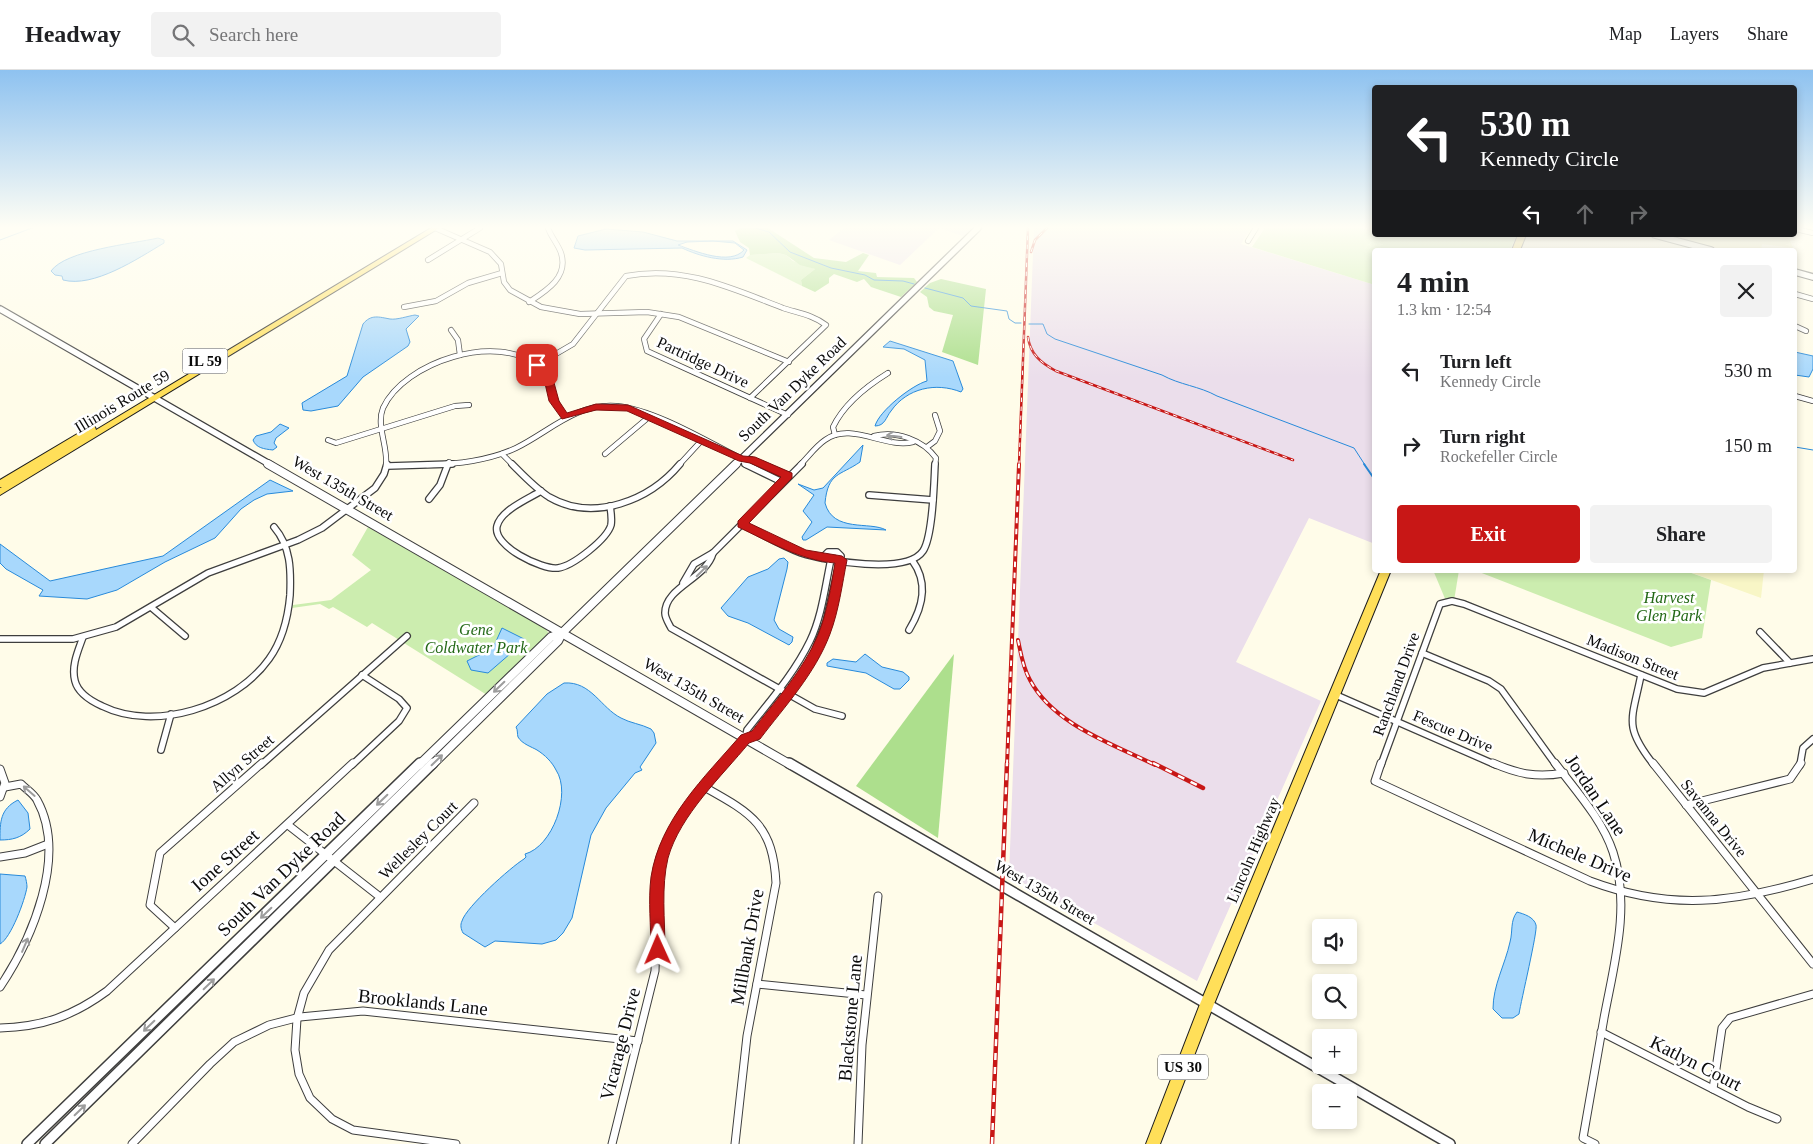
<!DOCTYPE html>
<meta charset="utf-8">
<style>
:root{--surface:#fff;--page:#f2f2f2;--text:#202124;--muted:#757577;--line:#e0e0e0;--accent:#c81716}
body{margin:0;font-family:Georgia,serif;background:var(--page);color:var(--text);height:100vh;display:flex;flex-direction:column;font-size:19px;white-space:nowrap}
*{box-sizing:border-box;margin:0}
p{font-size:16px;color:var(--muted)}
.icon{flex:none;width:28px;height:28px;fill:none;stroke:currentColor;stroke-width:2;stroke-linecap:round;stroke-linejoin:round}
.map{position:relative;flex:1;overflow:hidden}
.drawer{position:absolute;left:1372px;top:178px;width:425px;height:325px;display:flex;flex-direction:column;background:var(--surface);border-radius:5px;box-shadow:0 2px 8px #0003}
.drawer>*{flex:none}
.hud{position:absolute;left:1372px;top:15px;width:425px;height:152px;border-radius:5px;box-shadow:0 2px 8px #0003;background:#202124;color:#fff;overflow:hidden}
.controls{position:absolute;left:1312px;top:849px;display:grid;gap:10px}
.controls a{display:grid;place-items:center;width:45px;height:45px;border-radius:5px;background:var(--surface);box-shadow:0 2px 8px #0003;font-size:25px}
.pin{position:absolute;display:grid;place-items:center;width:42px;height:42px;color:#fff;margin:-21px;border-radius:10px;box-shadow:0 2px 8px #0006}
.me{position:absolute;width:55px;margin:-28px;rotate:359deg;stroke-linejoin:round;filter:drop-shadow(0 0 4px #0008)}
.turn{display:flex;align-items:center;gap:18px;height:105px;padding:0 25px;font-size:22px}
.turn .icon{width:65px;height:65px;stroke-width:2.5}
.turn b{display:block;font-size:35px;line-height:42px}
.lanes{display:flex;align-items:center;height:48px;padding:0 25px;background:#0003;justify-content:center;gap:25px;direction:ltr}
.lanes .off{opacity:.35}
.round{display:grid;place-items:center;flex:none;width:52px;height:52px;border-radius:5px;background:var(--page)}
.head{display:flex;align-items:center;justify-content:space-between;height:85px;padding:0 25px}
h1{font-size:30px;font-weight:800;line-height:38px}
.button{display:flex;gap:10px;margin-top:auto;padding:10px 25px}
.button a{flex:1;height:58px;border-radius:5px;background:var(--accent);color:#fff;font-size:20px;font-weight:800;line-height:58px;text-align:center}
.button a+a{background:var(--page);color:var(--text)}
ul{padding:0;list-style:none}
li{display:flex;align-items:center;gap:15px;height:75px;padding:0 25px}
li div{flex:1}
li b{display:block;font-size:19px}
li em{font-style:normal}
header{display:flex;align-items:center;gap:30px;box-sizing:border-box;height:70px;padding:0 25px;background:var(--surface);border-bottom:1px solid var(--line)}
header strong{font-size:24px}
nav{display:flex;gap:28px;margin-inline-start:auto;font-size:18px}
.search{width:350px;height:45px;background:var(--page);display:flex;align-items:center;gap:12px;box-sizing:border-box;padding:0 18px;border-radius:5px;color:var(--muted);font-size:19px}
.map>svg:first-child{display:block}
.industrial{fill:#ebdeeb}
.farmland{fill:#f8f6c6}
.green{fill:#ccedaf}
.forest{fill:#addf8d}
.water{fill:#a8d8fc;stroke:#288ada;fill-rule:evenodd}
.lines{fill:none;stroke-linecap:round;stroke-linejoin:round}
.stream-far1{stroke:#288ada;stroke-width:1}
.stream{stroke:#288ada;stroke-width:2}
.minor-far2-casing{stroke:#3e3e3e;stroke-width:6}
.minor-far1-casing{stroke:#3e3e3e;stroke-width:8}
.minor-casing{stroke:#3e3e3e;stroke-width:9}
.tertiary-far2-casing{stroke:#3e3e3e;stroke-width:8}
.tertiary-far1-casing{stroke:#3e3e3e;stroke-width:10}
.tertiary-casing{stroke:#3e3e3e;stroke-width:12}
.primary-casing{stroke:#1c1c1c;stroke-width:2}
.minor-far2{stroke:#fff;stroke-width:4.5}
.minor-far1{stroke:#fff;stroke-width:5.5}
.minor{stroke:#fff;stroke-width:7}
.tertiary-far2{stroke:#fff;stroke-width:5.5}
.tertiary-far1{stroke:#fff;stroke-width:8}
.tertiary{stroke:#fff;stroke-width:9}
.primary{fill:#ffdf59;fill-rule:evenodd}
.rail-far2-casing{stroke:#c81716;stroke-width:2.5}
.rail-far1-casing{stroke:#c81716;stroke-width:4}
.rail-casing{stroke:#c81716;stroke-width:4.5}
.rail-far2{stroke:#fff;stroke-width:1;stroke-dasharray:4.5;stroke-linecap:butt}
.rail-far1{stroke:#fff;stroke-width:2;stroke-dasharray:5.5;stroke-linecap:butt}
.rail{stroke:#fff;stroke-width:2.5;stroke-dasharray:7;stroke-linecap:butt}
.oneway{stroke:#9d9d9d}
.route{fill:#c81716;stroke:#820f0e}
.labels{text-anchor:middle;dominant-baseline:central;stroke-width:5;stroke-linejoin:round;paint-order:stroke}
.shield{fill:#fff;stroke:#545454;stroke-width:1}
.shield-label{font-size:15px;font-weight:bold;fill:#0b0b0b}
.street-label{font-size:16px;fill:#0b0b0b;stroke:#fff}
.park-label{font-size:16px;font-style:italic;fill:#236816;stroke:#fff}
.near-street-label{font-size:19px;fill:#0b0b0b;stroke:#fff}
</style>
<header>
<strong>Headway</strong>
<div class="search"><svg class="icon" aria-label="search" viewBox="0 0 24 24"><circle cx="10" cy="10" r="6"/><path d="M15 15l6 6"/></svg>Search here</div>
<nav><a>Map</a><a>Layers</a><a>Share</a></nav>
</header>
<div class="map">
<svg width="1813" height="1074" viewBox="0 0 1813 1074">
<rect width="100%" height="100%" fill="#fffce9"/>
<!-- industrial -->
<g class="industrial">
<polygon points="844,158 974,158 966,167 939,158 900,195 829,170"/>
<polygon points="1034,158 1251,158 1241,174 1375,215 1375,474 1309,448 1236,592 1321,631 1197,911 1009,805"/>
</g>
<!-- farmland -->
<g class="farmland">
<polygon points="1669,165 1791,165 1790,171 1793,178 1762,174 1761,180 1724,180"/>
<polygon points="1684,500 1764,500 1761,528"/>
</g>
<!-- green -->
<g class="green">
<polygon points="1265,158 1361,158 1375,162 1375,165 1517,165 1510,180 1375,180 1375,215 1252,177"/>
<polygon points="778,183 786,185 793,191 815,199 801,210 802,216 746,188 750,185"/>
<polygon points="368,457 546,559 549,564 487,625 372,553 367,557 333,537 329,539 320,534 292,538 293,535 331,530 371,500 352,485"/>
<polygon points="1433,500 1459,500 1454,531 1446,531"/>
<polygon points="1474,500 1683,500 1711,510 1702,568 1671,577"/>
</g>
<!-- forest -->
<g class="forest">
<polygon points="740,158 768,158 814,188 846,192 863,183 869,185 858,201 876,203 877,207 914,208 917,212 901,227 871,217 864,209 857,212 834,204 829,208 829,213 815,222 802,216 801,210 815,199 800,195 786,185 778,183 750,185 749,178 740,172 735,161"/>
<polygon points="941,209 986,219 978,295 942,282 953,245 934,241 929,237 927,227 920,222 930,213"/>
<polygon points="954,584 938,768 856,716"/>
</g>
<!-- water -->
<g class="water">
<path d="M606,159L643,162L677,171H733L747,180L743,187C724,193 699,186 682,178L585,180L574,178L578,166ZM713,171L735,173L744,180C730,196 695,181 678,175L687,172Z"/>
<path d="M158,168L164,170V173C137,189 94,218 63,210L62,206L55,205L51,201C66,180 132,174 158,168Z"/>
<path d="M415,245L419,246L406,259L410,272L408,276L363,307L338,336L311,341L303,340L302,333L347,306L363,254C371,244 379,247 390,249C397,250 408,246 415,245Z"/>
<path d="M890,271L953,291L963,319L961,322C936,312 907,318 891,341C886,347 885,356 875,356C879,341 912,315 927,311L925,290L904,279L883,277Z"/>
<polygon points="1795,282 1813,286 1813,299 1809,307 1795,305"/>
<path d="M280,354L289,358L276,368L274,373L277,377L273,380C264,379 256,378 253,370L256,366L271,362Z"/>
<path d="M863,375L860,392C840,406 828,402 825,433C833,463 870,451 886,460L827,457L806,470H803L802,467L812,452L803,441L814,425L798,414L814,420L823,418Z"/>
<polygon points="270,410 293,421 267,424 254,430 241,439 215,468 165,492 117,520 87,529 39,526 43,520 6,499 0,493 0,474 50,511 163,486"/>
<polygon points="784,488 788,492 787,499 774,550 779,559 793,567 792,572 789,575 748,553 728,546 721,538 748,507 768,499 779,489"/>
<polygon points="502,558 526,570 488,603 471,600 467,591 493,578"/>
<polygon points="865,584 882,597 903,602 909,607 909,610 900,619 894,619 866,603 827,596 827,593 833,589 856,592"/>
<path d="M564,613C591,611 601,638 621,648C630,653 641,654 651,659L654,663L656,673L640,697L642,700L635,703L606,738L591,765L572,848L563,863L556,870L542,874L495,871L485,877L463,863C461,859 460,855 462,851C466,837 511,797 524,789L526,787L525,784C552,777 572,724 556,700C552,692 545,685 537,680C532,677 522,674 518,667C517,664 518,660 516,657L547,624Z"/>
<path d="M18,730L28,743L30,759C21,768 12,770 0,770C0,752 0,739 18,730Z"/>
<path d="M0,804L25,806C26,809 27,814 27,817C25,830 11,868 0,874Z"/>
<path d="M1517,842C1524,844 1534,847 1536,855C1538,860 1521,931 1519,944L1513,948H1502L1493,939C1493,915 1505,895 1510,872C1513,861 1510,851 1517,842Z"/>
</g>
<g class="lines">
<!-- stream-far1 -->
<g class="stream-far1">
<polyline points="755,158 769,162 790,182 831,198 865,205 874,210 903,211 914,214"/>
<polyline points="0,170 32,158"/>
<polyline points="925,218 963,228 971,236 1007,241 1009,249 1015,253 1021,253"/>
<path d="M1029,254H1043L1047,264L1055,269L1162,305C1180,315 1199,316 1217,326L1354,378L1365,395"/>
<polyline points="1795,377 1813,380"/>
</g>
<!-- stream -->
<polyline class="stream" points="1364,394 1375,410"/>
<defs>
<g id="minor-far2">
<polyline points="435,158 490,182 501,194 504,212 510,220 541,237 580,244 647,242 679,247 789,292"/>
<polyline points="1796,159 1813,163"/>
<polyline points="1248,171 1256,158"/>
<polyline points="428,190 480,158"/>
<polyline points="1795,224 1813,229"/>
<path d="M529,232C546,221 569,207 561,183C558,174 551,167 548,158"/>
<polyline points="404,237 436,231 468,213 502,203"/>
<polyline points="661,244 644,269 647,281 788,345"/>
<polyline points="1795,256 1806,261"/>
<polyline points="451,260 458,270 460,285"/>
<path d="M537,295L573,274L626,206C683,195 731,218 783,238C798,243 813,245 826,255L750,328"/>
<polyline points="1795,326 1813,331"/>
<path d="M835,365L833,357C844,334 867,316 888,303"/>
<path d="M874,366C896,360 923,370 936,388L935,395"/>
<polyline points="328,370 336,373 455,336 469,335"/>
<polyline points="927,377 935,371 940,361 935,345"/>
<polyline points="502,384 513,395"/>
<polyline points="605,384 650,346"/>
<polyline points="742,389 746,395"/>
<path d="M386,395C388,376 376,356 383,338C404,292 498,261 539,297C551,308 552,331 565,347"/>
<path d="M427,395C457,394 488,391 516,378C549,362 576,333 616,336C654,339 708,372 742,389H751L764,395"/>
<polyline points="448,395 449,392"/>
<polyline points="679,395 702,370"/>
<path d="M800,395C808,387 816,376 825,370C851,351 885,379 913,372"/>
</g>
<g id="minor-far1">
<path d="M512,394C523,405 535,418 549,427C594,453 650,430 680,394"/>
<polyline points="745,394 782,412"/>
<polyline points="761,394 788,406"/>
<polyline points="388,396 452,394"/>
<path d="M541,421C528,429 501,440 497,456C492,476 542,500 558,498C573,496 607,469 611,455C612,449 611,442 610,436"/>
<polyline points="869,425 933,430"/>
<polyline points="429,429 440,415 448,394"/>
<path d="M742,454C762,464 780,475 801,483C825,491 907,505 923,481C933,466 934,413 935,394"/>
<path d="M713,483C706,509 665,517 665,543C665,548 669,554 671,558L815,639L842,646"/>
<polyline points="683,513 694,494 713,483 802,394"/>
<polyline points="152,538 185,566"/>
<path d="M909,560C923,537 929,513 912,490"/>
<polyline points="1760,562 1790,593"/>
<path d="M83,567C78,581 71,596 75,611C78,623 91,631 102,636C155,662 235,637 269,589C282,571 288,548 290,525C291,500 291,477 274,457"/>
<polyline points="0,569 73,569 116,557 208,503 298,470 322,458 375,418 384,404 387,394"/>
<polyline points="1422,583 1489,611 1501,619 1556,695"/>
<path d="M1641,605C1632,650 1623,656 1654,695"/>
<polyline points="1336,625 1496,695"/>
<polyline points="745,669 755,664 766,654 790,622 812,588 826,552 841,486 837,482 828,482 822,488"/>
<polyline points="161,680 171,644"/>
<polyline points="261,695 407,566"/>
<polyline points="352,695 399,651 407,638 399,629 362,605"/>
<path d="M724,695L745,669L747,660C769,632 794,604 810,571C822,546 825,517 831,489"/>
<polyline points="1381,695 1440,534 1452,531 1464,534 1677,619 1704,623 1763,598 1813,589"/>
<polyline points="1800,695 1803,678 1813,669"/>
</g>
<g id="minor">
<path d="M1381,693L1375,711L1590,811C1670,841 1733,833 1813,809"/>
<path d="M1493,693C1518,704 1537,708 1564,703"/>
<path d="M1555,693C1576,721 1602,749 1613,782C1631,836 1614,894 1604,948C1597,988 1590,1028 1583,1068L1595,1074"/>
<polyline points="1653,693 1813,894"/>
<polyline points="0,699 5,713 0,727"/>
<path d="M706,718C753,744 773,756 776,813L747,966L735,1074"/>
<polyline points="1686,735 1790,709 1801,693"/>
<polyline points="288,755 380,827"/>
<polyline points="0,787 25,783 48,774"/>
<polyline points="175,858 150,835 160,783 262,693"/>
<polyline points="757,914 866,925"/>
<path d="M0,917C32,869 68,786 37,730C34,724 26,719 21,714L5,717"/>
<path d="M0,958C42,957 73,946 107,921L353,693"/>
<polyline points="1601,962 1748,1037 1777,1049"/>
<polyline points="1713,1019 1722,958 1730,948 1813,924"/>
<polyline points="132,1074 210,994 234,972 269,955 300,947 363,941 638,971"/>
<polyline points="456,1074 353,1060 332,1049 310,1028 299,1004 295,980 297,949 304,923 329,880 474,733"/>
<polyline points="612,1074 655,901 658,810 662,788 670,764 683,743 725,693"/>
<polyline points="858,1074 862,975 878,826"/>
</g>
<g id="tertiary-far2">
<polyline points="1655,165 1711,180"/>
<polyline points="1795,202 1813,207"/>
<polyline points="0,239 271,395"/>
<polyline points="735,395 978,158"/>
</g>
<g id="tertiary-far1">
<polyline points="268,394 791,695"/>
<polyline points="419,695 551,567 562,563"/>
<polyline points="432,695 558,571 562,563 736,394"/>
</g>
<g id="tertiary">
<polyline points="789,693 1450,1074"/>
<polyline points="27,1074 420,693"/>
<polyline points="45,1074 433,693"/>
</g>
<g id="primary">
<polygon points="431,158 439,158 0,425 0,418 2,417 0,417 0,410 89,357 95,357 96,360"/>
<polygon points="1518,165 1526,165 1520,180 1512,180"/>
<polygon points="1381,500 1391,500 1214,934 1160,1074 1146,1074 1200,934"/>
</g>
</defs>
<!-- minor-far2 casing -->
<use href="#minor-far2" class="minor-far2-casing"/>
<!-- minor-far1 casing -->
<use href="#minor-far1" class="minor-far1-casing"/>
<!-- minor casing -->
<use href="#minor" class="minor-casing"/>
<!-- tertiary-far2 casing -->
<use href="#tertiary-far2" class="tertiary-far2-casing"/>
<!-- tertiary-far1 casing -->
<use href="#tertiary-far1" class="tertiary-far1-casing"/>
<!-- tertiary casing -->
<use href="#tertiary" class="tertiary-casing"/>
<!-- primary casing -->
<use href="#primary" class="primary-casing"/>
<!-- minor-far2 -->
<use href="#minor-far2" class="minor-far2"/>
<!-- minor-far1 -->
<use href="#minor-far1" class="minor-far1"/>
<!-- minor -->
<use href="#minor" class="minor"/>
<!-- tertiary-far2 -->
<use href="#tertiary-far2" class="tertiary-far2"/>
<!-- tertiary-far1 -->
<use href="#tertiary-far1" class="tertiary-far1"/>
<!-- tertiary -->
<use href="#tertiary" class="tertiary"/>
<!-- primary -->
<use href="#primary" class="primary"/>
<defs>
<g id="rail-far2">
<polyline points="1031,182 1035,170 1047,158"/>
<path d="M1028,267C1030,284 1041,293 1056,301L1293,390"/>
<polyline points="1019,395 1028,158"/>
</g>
<g id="rail-far1">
<path d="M1018,570C1021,584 1023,598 1030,610C1054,655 1113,674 1155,695"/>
<polyline points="1007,695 1019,394"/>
</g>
<g id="rail">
<polyline points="1153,693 1203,718"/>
<polyline points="992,1074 1007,693"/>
</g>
</defs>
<!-- rail-far2 casing -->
<use href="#rail-far2" class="rail-far2-casing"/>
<!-- rail-far1 casing -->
<use href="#rail-far1" class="rail-far1-casing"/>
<!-- rail casing -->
<use href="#rail" class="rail-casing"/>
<!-- rail-far2 -->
<use href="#rail-far2" class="rail-far2"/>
<!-- rail-far1 -->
<use href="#rail-far1" class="rail-far1"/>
<!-- rail -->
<use href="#rail" class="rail"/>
</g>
<!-- one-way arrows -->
<defs><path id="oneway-shaft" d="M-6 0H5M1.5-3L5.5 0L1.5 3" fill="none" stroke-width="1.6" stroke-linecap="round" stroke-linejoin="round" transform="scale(1.25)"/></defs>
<g class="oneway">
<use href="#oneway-shaft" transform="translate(894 366) rotate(-173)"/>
<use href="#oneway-shaft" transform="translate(702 501) rotate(-45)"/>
<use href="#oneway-shaft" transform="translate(499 617) rotate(136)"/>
<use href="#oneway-shaft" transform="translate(437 690) rotate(-44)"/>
<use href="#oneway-shaft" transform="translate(29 721) rotate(-139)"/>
<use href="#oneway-shaft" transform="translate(382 730) rotate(136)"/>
<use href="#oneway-shaft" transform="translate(266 843) rotate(136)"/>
<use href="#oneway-shaft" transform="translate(25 875) rotate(-67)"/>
<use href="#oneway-shaft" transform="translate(209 914) rotate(-44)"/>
<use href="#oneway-shaft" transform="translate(149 956) rotate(136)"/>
<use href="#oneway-shaft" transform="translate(80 1040) rotate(-44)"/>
</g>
<!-- sky -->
<linearGradient id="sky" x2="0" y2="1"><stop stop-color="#8ec2f0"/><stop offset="0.51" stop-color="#fffef5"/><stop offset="1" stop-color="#fffef5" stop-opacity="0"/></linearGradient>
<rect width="1813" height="308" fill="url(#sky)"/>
<!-- route -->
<path class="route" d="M534,293H540L553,309L559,331L567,343L596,334L628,335L743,386L755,387L792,403V408L749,453L806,480L842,486L847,490C842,515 839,540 830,564C815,604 785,636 760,669L749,673C722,706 680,745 668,788C661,817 665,850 665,880L663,885L658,887L653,885L651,880C651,856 648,831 651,807C660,749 704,708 741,665L752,661C775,631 803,601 818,565C827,543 831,517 835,493C800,490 770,472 738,457V451L781,407L750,393L739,391L627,341L596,340L562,349L549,331L544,309L532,295Z"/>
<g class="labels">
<!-- shield labels -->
<g class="shield">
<rect x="182.5" y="278.5" width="45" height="25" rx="4"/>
<rect x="1158" y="984.5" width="50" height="25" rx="4"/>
</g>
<g class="shield-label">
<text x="205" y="291">IL 59</text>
<text x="1183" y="997">US 30</text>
</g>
<!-- street labels -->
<g class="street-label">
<text transform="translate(703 292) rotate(25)">Partridge Drive</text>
<text transform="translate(792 319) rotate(-44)">South Van Dyke Road</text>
<text transform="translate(122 331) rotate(-31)">Illinois Route 59</text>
<text transform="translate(343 418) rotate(30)">West 135th Street</text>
<text transform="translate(1633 587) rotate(22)">Madison Street</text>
<text transform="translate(1396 614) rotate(-70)">Ranchland Drive</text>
<text transform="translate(694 620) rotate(30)">West 135th Street</text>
<text transform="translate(1453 661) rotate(23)">Fescue Drive</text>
<text transform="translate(242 693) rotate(-41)">Allyn Street</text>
<text transform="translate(1714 748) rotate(51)">Savanna Drive</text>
<text transform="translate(418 770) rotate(-45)">Wellesley Court</text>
<text transform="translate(1253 780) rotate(-67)">Lincoln Highway</text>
<text transform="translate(1045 822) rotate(30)">West 135th Street</text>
</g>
<!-- park labels -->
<g class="park-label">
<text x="1669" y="527">Harvest<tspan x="1669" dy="18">Glen Park</tspan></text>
<text x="476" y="559">Gene<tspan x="476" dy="18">Coldwater Park</tspan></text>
</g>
<!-- near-street labels -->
<g class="near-street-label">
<text transform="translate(1596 725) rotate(56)">Jordan Lane</text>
<text transform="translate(1580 785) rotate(23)">Michele Drive</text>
<text transform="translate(225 790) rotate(-42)">Ione Street</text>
<text transform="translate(281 804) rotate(-44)">South Van Dyke Road</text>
<text transform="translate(747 877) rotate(-80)">Millbank Drive</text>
<text transform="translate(423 932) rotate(6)">Brooklands Lane</text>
<text transform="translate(850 948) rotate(-85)">Blackstone Lane</text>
<text transform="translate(620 974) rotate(-76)">Vicarage Drive</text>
<text transform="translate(1696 993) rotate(27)">Katlyn Court</text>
</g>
</g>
</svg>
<div class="controls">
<a><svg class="icon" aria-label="sound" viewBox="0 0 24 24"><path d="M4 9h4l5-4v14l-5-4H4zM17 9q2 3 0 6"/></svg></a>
<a><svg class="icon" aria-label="search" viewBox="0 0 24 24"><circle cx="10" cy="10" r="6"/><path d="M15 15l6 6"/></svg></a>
<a>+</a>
<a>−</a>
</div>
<div class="pin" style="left:537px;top:295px;background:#d93025"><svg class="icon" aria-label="arrive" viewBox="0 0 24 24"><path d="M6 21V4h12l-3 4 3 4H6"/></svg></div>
<svg class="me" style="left:658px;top:880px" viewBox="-20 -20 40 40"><path d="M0-17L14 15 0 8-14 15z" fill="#c81716" stroke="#fff" stroke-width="4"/></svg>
<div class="hud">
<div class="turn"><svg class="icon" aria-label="left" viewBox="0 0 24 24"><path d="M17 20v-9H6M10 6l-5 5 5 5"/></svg><div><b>530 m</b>Kennedy Circle</div></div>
<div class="lanes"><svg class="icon" aria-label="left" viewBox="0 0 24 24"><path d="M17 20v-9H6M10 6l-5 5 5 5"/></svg><svg class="icon off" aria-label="ahead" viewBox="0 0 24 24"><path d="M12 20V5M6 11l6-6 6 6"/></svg><svg class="icon off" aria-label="right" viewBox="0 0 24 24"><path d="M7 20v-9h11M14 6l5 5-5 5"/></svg></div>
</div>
<section class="drawer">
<div class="head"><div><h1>4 min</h1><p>1.3 km · 12:54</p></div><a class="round"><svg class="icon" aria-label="close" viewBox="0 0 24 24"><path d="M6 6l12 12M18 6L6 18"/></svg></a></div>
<ul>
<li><svg class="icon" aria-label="left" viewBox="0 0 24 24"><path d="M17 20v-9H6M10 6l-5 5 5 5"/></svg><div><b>Turn left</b><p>Kennedy Circle</p></div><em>530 m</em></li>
<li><svg class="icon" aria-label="right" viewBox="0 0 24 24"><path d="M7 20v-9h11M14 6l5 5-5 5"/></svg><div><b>Turn right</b><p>Rockefeller Circle</p></div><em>150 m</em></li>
</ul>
<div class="button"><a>Exit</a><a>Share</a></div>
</section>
</div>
